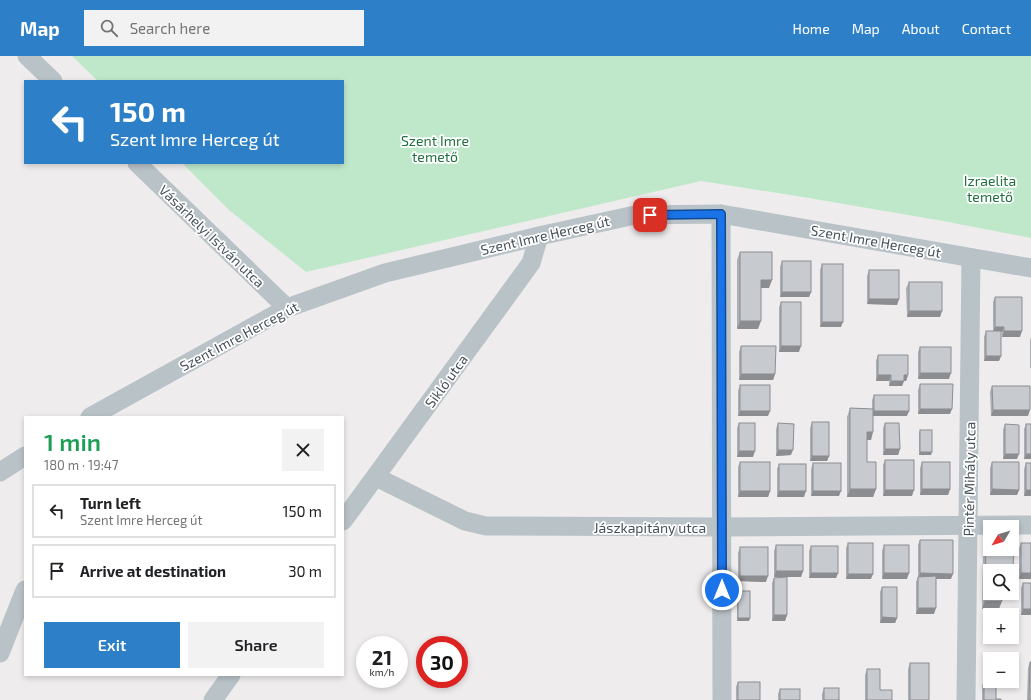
<!DOCTYPE html>
<html lang="en">
<head>
<meta charset="utf-8">
<style>
  :root { --surface:#fff; --page:#f2f2f2; --text:#202124; --muted:#757577; --line:#e0e0e0; --accent:#2d80c8 }
  body { margin:0; font-family:"Exo 2",sans-serif; background:var(--page); color:var(--text); height:100vh; display:flex; flex-direction:column; font-size:15px; white-space:nowrap }
  * { box-sizing:border-box; margin:0 }
  p { font-size:13px; color:var(--muted) }
  .icon { flex:none; width:22px; height:22px; fill:none; stroke:currentColor; stroke-width:2; stroke-linecap:round; stroke-linejoin:round }
  .map { position:relative; flex:1; overflow:hidden }
  .panel { position:absolute; left:24px; top:360px; width:320px; height:260px; display:flex; flex-direction:column; background:var(--surface); border-radius:0px; box-shadow:0 2px 6px #0003 }
  .panel>* { flex:none }
  .hud { position:absolute; left:24px; top:24px; width:320px; height:84px; border-radius:0px; box-shadow:0 2px 6px #0003; background:#2d80c8; color:#fff; overflow:hidden }
  .needle { width:26px; rotate:232deg }
  .buttons { position:absolute; left:983px; top:464px; display:grid; gap:8px }
  .buttons a { display:grid; place-items:center; width:36px; height:36px; border-radius:0px; background:var(--surface); box-shadow:0 2px 6px #0003; font-size:20px }
  .speed { position:absolute; left:356px; top:580px; display:flex; gap:8px; font-size:20px; font-weight:700; text-align:center }
  .speed>* { display:grid; place-content:center; width:52px; height:52px; border-radius:50%; background:var(--surface); box-shadow:0 2px 6px #0003; line-height:1 }
  .speed small { font-size:10px; font-weight:400 }
  .speed .limit { border:6px solid #d22; background:#fff; color:#111 }
  .pin { position:absolute; display:grid; place-items:center; width:34px; height:34px; color:#fff; margin:-17px; border-radius:8px; box-shadow:0 2px 6px #0006 }
  .me { position:absolute; width:44px; margin:-22px; rotate:0deg; stroke-linejoin:round; filter:drop-shadow(0 0 3px #0008) }
  .turn { display:flex; align-items:center; gap:14px; height:84px; padding:0 20px; font-size:18px }
  .turn .icon { width:52px; height:52px; stroke-width:2.5 }
  .turn b { display:block; font-size:28px; line-height:34px }
  .round { display:grid; place-items:center; flex:none; width:42px; height:42px; border-radius:0px; background:var(--page) }
  .headline { display:flex; align-items:center; justify-content:space-between; height:68px; padding:0 20px }
  h1 { font-size:24px; font-weight:600; line-height:30px; color:#1e9e55 }
  .cta { display:flex; gap:8px; margin-top:auto; padding:8px 20px }
  .cta a { flex:1; height:46px; border-radius:0px; background:var(--accent); color:#fff; font-size:16px; font-weight:600; line-height:46px; text-align:center }
  .cta a+a { background:var(--page); color:var(--text) }
  ul { padding:0; list-style:none }
  li { display:flex; align-items:center; gap:12px; height:54px; margin:0 8px 6px; padding:0 12px; border:2px solid var(--line); border-radius:0px }
  li div { flex:1 }
  li b { display:block; font-size:15px }
  li em { font-style:normal }
  header { display:flex; align-items:center; gap:24px; box-sizing:border-box; height:56px; padding:0 20px; background:var(--accent); color:#fff }
  header strong { font-size:19px }
  nav { display:flex; gap:22px; margin-inline-start:auto; font-size:14px }
  .search { width:280px; height:36px; background:var(--page); display:flex; align-items:center; gap:10px; box-sizing:border-box; padding:0 14px; border-radius:0px; color:var(--muted); font-size:15px }
  .map>svg:first-child { display:block }
  .green { fill:#bfe8cb }
  .lines { fill:none; stroke-linecap:round; stroke-linejoin:round }
  .street { stroke:#b9c2c7; stroke-width:19 }
  .wall { fill:#abaeb2 }
  .shaded-wall { fill:#8b8d91 }
  .building { fill:#c7cacf; stroke:#8b8d91 }
  .route-casing { stroke:#114b97; stroke-width:10 }
  .route { stroke:#1a73e8; stroke-width:7 }
  .labels { text-anchor:middle; dominant-baseline:central; stroke-width:3.5; stroke-linejoin:round; paint-order:stroke }
  .park-label { font-size:14px; fill:#217040; stroke:#fff }
  .street-label { font-size:14px; fill:#475157; stroke:#fff }
</style>
</head>
<body>
<header>
<strong>Map</strong>
<div class="search"><svg class="icon" aria-label="search" viewBox="0 0 24 24"><circle cx="10" cy="10" r="6"/><path d="M15 15l6 6"/></svg>Search here</div>
<nav><a>Home</a><a>Map</a><a>About</a><a>Contact</a></nav>
</header>
<div class="map">
<svg width="1031" height="644" viewBox="0 0 1031 644">
  <rect width="100%" height="100%" fill="#efeced"/>
  <polygon class="green" points="72,0 1031,0 1031,182 943,165 803,141 701,125 306,216 229,154 182,107 343,107 343,25 98,25"/>
  <g class="lines">
    <g class="street">
      <polyline points="27,0 53,25"/>
      <polyline points="137,107 287,252"/>
      <polyline points="721,158 722,644"/>
      <polyline points="90,361 287,252 385,217 539,180 635,159 721,158 1031,212"/>
      <polyline points="0,416 25,400"/>
      <polyline points="376,421 465,465 486,470 722,471 1031,469"/>
      <polyline points="343,465 531,207 539,180"/>
      <polyline points="0,597 25,534"/>
      <polyline points="213,644 231,619"/>
      <polyline points="966,644 971,202"/>
    </g>
  </g>
  <g class="wall">
    <polygon points="740,196 769,232 761,232 758,273 737,273 737,204"/>
    <polygon points="782,205 811,236 809,241 780,241 780,211"/>
    <polygon points="822,208 841,271 820,271 820,214"/>
    <polygon points="869,214 899,243 897,249 867,248 867,220"/>
    <polygon points="909,226 942,255 940,261 907,261 906,232"/>
    <polygon points="995,241 1020,281 1002,281 1002,276 1001,276 1001,300 999,305 984,305 984,281 986,275 993,275 993,246"/>
    <polygon points="781,246 799,296 779,296 779,251"/>
    <polygon points="1031,281 1031,312 1030,312 1030,284"/>
    <polygon points="741,290 775,318 773,324 739,324 739,296"/>
    <polygon points="920,291 949,323 918,323 918,296"/>
    <polygon points="878,299 908,319 906,325 904,325 902,330 889,330 889,325 876,325 876,305"/>
    <polygon points="920,328 950,358 918,358 918,334"/>
    <polygon points="740,329 768,360 738,360 738,335"/>
    <polygon points="992,330 1028,360 991,360 990,336"/>
    <polygon points="874,339 907,360 873,360 871,384 867,384 867,406 876,433 873,441 847,441 847,361 850,352 872,353 872,344"/>
    <polygon points="812,366 829,400 827,405 810,405 810,372"/>
    <polygon points="739,367 753,401 737,401 737,372"/>
    <polygon points="778,367 791,399 776,400 776,373"/>
    <polygon points="885,367 900,393 898,399 883,399 883,372"/>
    <polygon points="1005,368 1017,403 1003,403 1003,374"/>
    <polygon points="1026,368 1031,403 1024,403 1024,373"/>
    <polygon points="920,374 931,399 919,399 919,377"/>
    <polygon points="885,404 912,440 883,440 883,409"/>
    <polygon points="740,406 770,435 768,441 738,441 738,411"/>
    <polygon points="922,406 950,433 948,439 920,439 920,412"/>
    <polygon points="992,406 1019,434 1017,439 990,439 990,412"/>
    <polygon points="813,407 839,440 811,440 811,413"/>
    <polygon points="1026,407 1031,440 1024,440 1024,413"/>
    <polygon points="779,408 804,441 777,441 777,413"/>
    <polygon points="920,484 951,523 936,523 934,558 916,558 916,526 918,521 918,489"/>
    <polygon points="986,485 990,515 999,553 982,553 983,493"/>
    <polygon points="848,487 871,523 846,523 846,492"/>
    <polygon points="1021,487 1031,487 1031,523 1019,523 1019,492"/>
    <polygon points="776,489 803,515 801,521 774,521 774,495"/>
    <polygon points="884,489 907,523 882,523 882,495"/>
    <polygon points="811,490 838,517 836,522 809,522 809,495"/>
    <polygon points="740,491 766,526 738,525 738,497"/>
    <polygon points="774,522 787,559 785,565 772,565 772,527"/>
    <polygon points="1023,527 1031,527 1031,559 1021,559 1021,532"/>
    <polygon points="882,531 897,562 895,567 880,567 880,536"/>
    <polygon points="738,535 750,562 749,565 737,565 737,538"/>
    <polygon points="1030,606 1031,644 1027,644 1028,612"/>
    <polygon points="910,607 929,644 908,644 908,613"/>
    <polygon points="867,613 880,634 892,644 865,644 865,619"/>
    <polygon points="984,624 996,643 1001,644 982,644 982,630"/>
    <polygon points="738,626 760,644 736,644 736,631"/>
    <polygon points="824,632 839,644 822,644 822,638"/>
    <polygon points="780,633 800,644 778,644 778,638"/>
  </g>
  <g class="shaded-wall">
    <polygon points="761,224 772,224 769,232 758,232"/>
    <polygon points="782,236 811,236 809,241 780,241"/>
    <polygon points="869,243 899,243 897,249 867,248"/>
    <polygon points="909,255 942,255 940,261 907,261"/>
    <polygon points="740,265 761,265 758,273 737,273"/>
    <polygon points="822,266 843,266 841,271 820,271"/>
    <polygon points="995,271 1004,271 1002,276 993,276"/>
    <polygon points="1004,275 1022,275 1020,281 1002,281"/>
    <polygon points="781,290 801,290 799,296 779,296"/>
    <polygon points="986,300 1001,300 999,305 984,305"/>
    <polygon points="920,317 951,317 949,323 918,323"/>
    <polygon points="741,318 775,318 773,324 739,324"/>
    <polygon points="878,319 891,319 889,325 876,325"/>
    <polygon points="904,319 908,319 906,325 904,325 902,330 889,330 891,325"/>
    <polygon points="920,353 952,353 950,358 918,358"/>
    <polygon points="993,354 1030,354 1028,360 991,360"/>
    <polygon points="740,355 770,355 768,360 738,360"/>
    <polygon points="874,355 909,355 907,360 872,360"/>
    <polygon points="867,376 873,376 871,384 864,384"/>
    <polygon points="885,393 900,393 898,399 883,399"/>
    <polygon points="778,394 793,394 791,399 776,400"/>
    <polygon points="739,395 755,395 753,401 737,401"/>
    <polygon points="920,396 932,396 931,399 919,399"/>
    <polygon points="1005,398 1019,398 1017,403 1003,403"/>
    <polygon points="1026,398 1031,398 1031,403 1024,403"/>
    <polygon points="812,400 829,400 827,405 810,405"/>
    <polygon points="850,433 876,433 873,441 847,441"/>
    <polygon points="922,433 950,433 948,439 920,439"/>
    <polygon points="992,433 1019,434 1017,439 990,439"/>
    <polygon points="885,434 914,434 912,440 883,440"/>
    <polygon points="1026,434 1031,434 1031,440 1024,440"/>
    <polygon points="740,435 770,435 768,441 738,441"/>
    <polygon points="779,435 806,435 804,441 777,441"/>
    <polygon points="813,435 841,435 839,440 811,440"/>
    <polygon points="776,515 803,515 801,521 774,521"/>
    <polygon points="811,517 838,517 836,522 809,522"/>
    <polygon points="884,517 909,517 907,523 882,523"/>
    <polygon points="920,517 953,518 951,523 918,523"/>
    <polygon points="1021,517 1031,517 1031,523 1019,523"/>
    <polygon points="848,518 873,518 871,523 846,523"/>
    <polygon points="740,520 768,520 766,526 738,525"/>
    <polygon points="985,545 1002,545 999,553 982,553"/>
    <polygon points="918,552 936,552 934,558 916,558"/>
    <polygon points="1023,553 1031,553 1031,559 1021,559"/>
    <polygon points="774,559 787,559 785,565 772,565"/>
    <polygon points="882,561 897,562 895,567 880,567"/>
    <polygon points="738,562 750,562 749,565 737,565"/>
  </g>
  <g class="building">
    <polygon points="740,196 772,196 772,224 761,224 761,265 740,265"/>
    <rect x="782" y="205" width="29" height="31"/>
    <rect x="822" y="208" width="21" height="58"/>
    <rect x="869" y="214" width="30" height="29"/>
    <rect x="909" y="226" width="33" height="29"/>
    <polygon points="995,241 1022,241 1022,275 1004,275 1004,271 995,271"/>
    <rect x="781" y="246" width="20" height="44"/>
    <rect x="986" y="275" width="15" height="25"/>
    <polygon points="741,290 776,290 775,318 741,318"/>
    <rect x="920" y="291" width="31" height="26"/>
    <polygon points="878,299 908,299 908,319 904,319 904,325 891,325 891,319 878,319"/>
    <polygon points="920,328 953,328 952,353 920,353"/>
    <rect x="740" y="329" width="30" height="26"/>
    <polygon points="992,330 1030,330 1030,354 993,354"/>
    <rect x="874" y="339" width="35" height="16"/>
    <polygon points="850,352 873,353 873,376 867,376 867,406 876,406 876,433 850,433"/>
    <rect x="812" y="366" width="17" height="34"/>
    <rect x="739" y="367" width="16" height="28"/>
    <polygon points="778,367 794,368 793,394 778,394"/>
    <polygon points="885,367 899,367 900,393 885,393"/>
    <polygon points="1005,368 1019,369 1019,398 1005,398"/>
    <rect x="1026" y="368" width="5" height="30"/>
    <rect x="920" y="374" width="12" height="22"/>
    <rect x="885" y="404" width="29" height="30"/>
    <rect x="740" y="406" width="30" height="29"/>
    <rect x="922" y="406" width="28" height="27"/>
    <polygon points="992,406 1019,406 1019,434 992,433"/>
    <rect x="813" y="407" width="28" height="28"/>
    <rect x="1026" y="407" width="5" height="27"/>
    <rect x="779" y="408" width="27" height="27"/>
    <polygon points="920,484 953,484 953,518 920,517"/>
    <polygon points="986,485 990,485 990,493 1012,493 1012,485 1014,485 1013,515 990,515 990,537 1002,537 1002,545 985,545"/>
    <rect x="848" y="487" width="25" height="31"/>
    <rect x="1021" y="487" width="10" height="30"/>
    <rect x="776" y="489" width="27" height="26"/>
    <rect x="884" y="489" width="25" height="28"/>
    <rect x="811" y="490" width="27" height="27"/>
    <rect x="740" y="491" width="28" height="29"/>
    <polygon points="936,520 936,552 918,552 918,521"/>
    <polygon points="787,521 787,559 774,559 774,522"/>
    <rect x="1023" y="527" width="8" height="26"/>
    <polygon points="882,531 897,531 897,562 882,561"/>
    <rect x="738" y="535" width="12" height="27"/>
    <polygon points="1030,606 1031,606 1031,644 1029,644"/>
    <rect x="910" y="607" width="19" height="37"/>
    <polygon points="867,613 880,613 880,634 892,634 892,644 867,644"/>
    <polygon points="984,624 996,625 996,643 1001,643 1001,644 984,644"/>
    <rect x="738" y="626" width="22" height="18"/>
    <rect x="824" y="632" width="15" height="12"/>
    <rect x="780" y="633" width="20" height="11"/>
  </g>
  <g class="lines">
    <defs>
      <polyline id="route" points="650,159 721,158 722,534"/>
    </defs>
    <use href="#route" class="route-casing"/>
    <use href="#route" class="route"/>
  </g>
  <g class="labels">
    <g class="park-label">
      <text x="435" y="84">Szent Imre<tspan x="435" dy="16">temető</tspan></text>
      <text x="990" y="124">Izraelita<tspan x="990" dy="16">temető</tspan></text>
    </g>
    <g class="street-label">
      <text transform="translate(545 179) rotate(-13)">Szent Imre Herceg út</text>
      <text transform="translate(212 180) rotate(44)">Vásárhelyi István utca</text>
      <text transform="translate(876 185) rotate(10)">Szent Imre Herceg út</text>
      <text transform="translate(239 280) rotate(-28)">Szent Imre Herceg út</text>
      <text transform="translate(446 325) rotate(-54)">Sikló utca</text>
      <text transform="translate(969 423) rotate(-89)">Pintér Mihály utca</text>
      <text x="650" y="471">Jászkapitány utca</text>
    </g>
  </g>
</svg>
<div class="buttons">
<a><svg class="needle" viewBox="-14 -14 28 28"><path d="M0-13l5 13h-10z" fill="#e53935"/><path d="M0 13l5-13h-10z" fill="#757577"/></svg></a>
<a><svg class="icon" aria-label="search" viewBox="0 0 24 24"><circle cx="10" cy="10" r="6"/><path d="M15 15l6 6"/></svg></a>
<a>+</a>
<a>−</a>
</div>
<div class="speed"><div>21<small>km/h</small></div><div class="limit">30</div></div>
<div class="pin" style="left:650px;top:159px;background:#d93025"><svg class="icon" aria-label="arrive" viewBox="0 0 24 24"><path d="M6 21V4h12l-3 4 3 4H6"/></svg></div>
<svg class="me" style="left:722px;top:534px" viewBox="-20 -20 40 40"><circle r="17" fill="#1a73e8" stroke="#fff" stroke-width="3"/><path d="M0-11L8 9 0 5-8 9z" fill="#fff"/></svg>
<div class="hud">
<div class="turn"><svg class="icon" aria-label="left" viewBox="0 0 24 24"><path d="M17 20v-9H6M10 6l-5 5 5 5"/></svg><div><b>150 m</b>Szent Imre Herceg út</div></div>
</div>
<section class="panel">
<div class="headline"><div><h1>1 min</h1><p>180 m · 19:47</p></div><a class="round"><svg class="icon" aria-label="close" viewBox="0 0 24 24"><path d="M6 6l12 12M18 6L6 18"/></svg></a></div>
<ul>
<li><svg class="icon" aria-label="left" viewBox="0 0 24 24"><path d="M17 20v-9H6M10 6l-5 5 5 5"/></svg><div><b>Turn left</b><p>Szent Imre Herceg út</p></div><em>150 m</em></li>
<li><svg class="icon" aria-label="arrive" viewBox="0 0 24 24"><path d="M6 21V4h12l-3 4 3 4H6"/></svg><div><b>Arrive at destination</b></div><em>30 m</em></li>
</ul>
<div class="cta"><a>Exit</a><a>Share</a></div>
</section>
</div>
</body>
</html>
